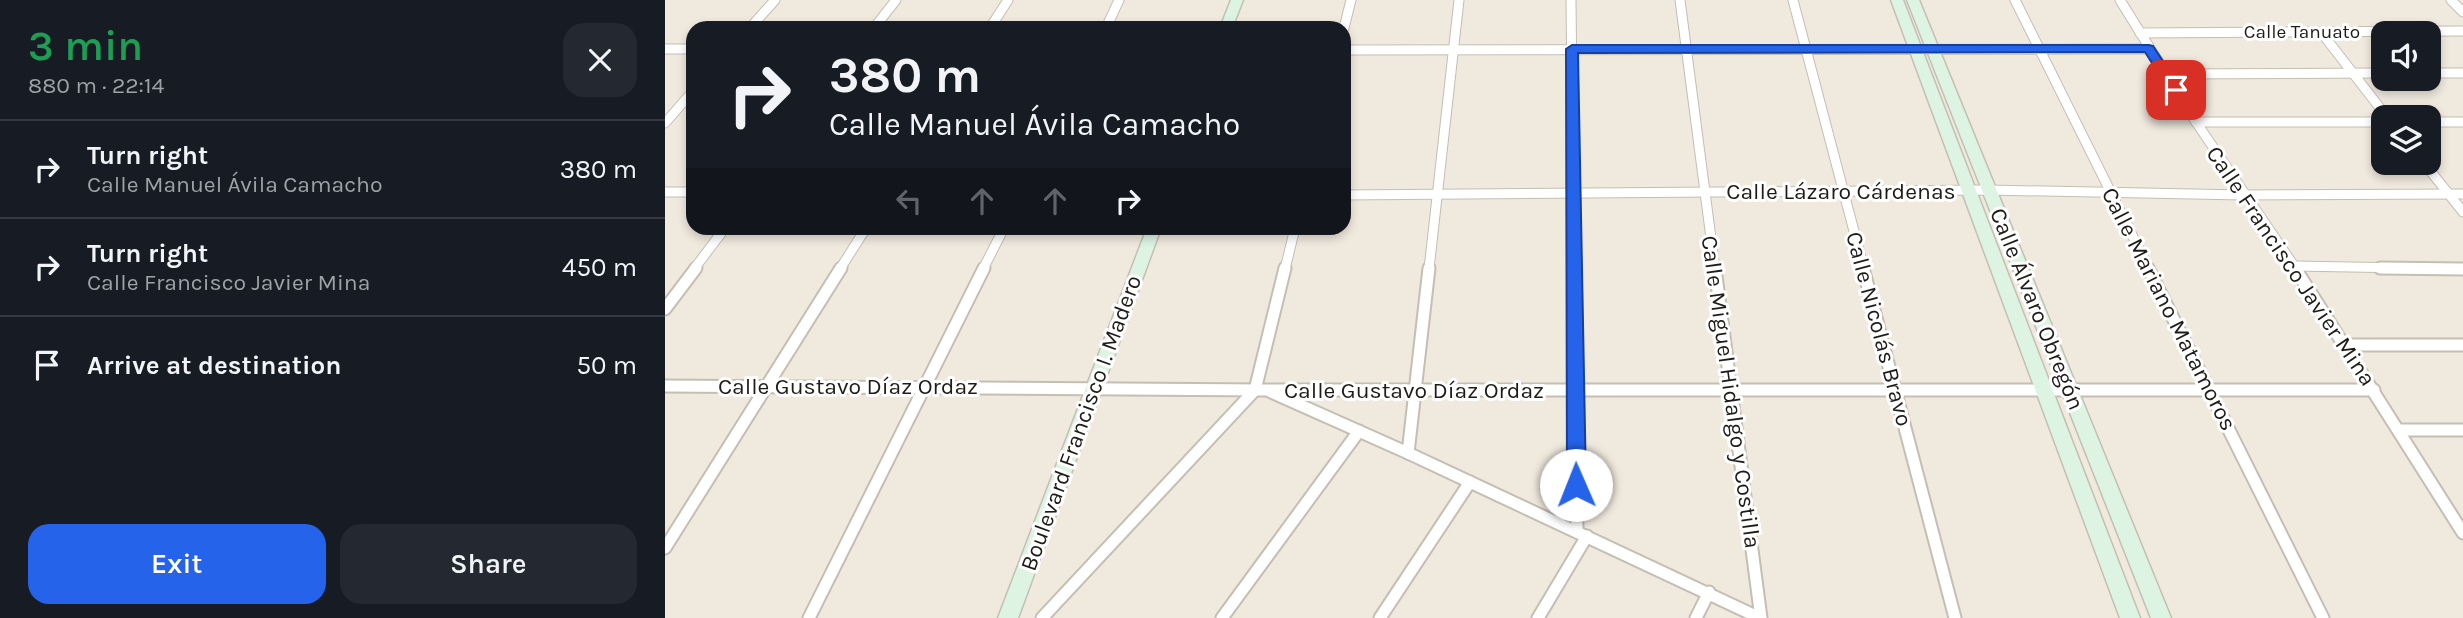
<!DOCTYPE html>
<html lang="en">
<head>
<meta charset="utf-8">
<style>
  :root { --surface:#171b24; --page:#242831; --text:#f1f3f6; --muted:#9ea1a6; --line:#363941; --accent:#2563eb }
  body { margin:0; font-family:Karla,sans-serif; background:var(--page); color:var(--text); height:100vh; display:flex; flex-direction:column; font-size:26px; white-space:nowrap }
  * { box-sizing:border-box; margin:0 }
  p { font-size:23px; color:var(--muted) }
  .icon { flex:none; width:38px; height:38px; fill:none; stroke:currentColor; stroke-width:2; stroke-linecap:round; stroke-linejoin:round }
  .map { position:relative; flex:1; overflow:hidden }
  .details { display:flex; flex-direction:column; background:var(--surface); width:665px }
  .details>* { flex:none }
  .hud { position:absolute; left:21px; top:21px; width:665px; height:214px; border-radius:21px; box-shadow:0 4px 10px #0003; background:#171b24; color:var(--text); overflow:hidden }
  .tools { position:absolute; left:1706px; top:21px; display:grid; gap:14px }
  .tools a { display:grid; place-items:center; width:70px; height:70px; border-radius:14px; background:var(--surface); box-shadow:0 4px 10px #0003; font-size:35px }
  .pin { position:absolute; display:grid; place-items:center; width:60px; height:60px; color:#fff; margin:-30px; border-radius:14px; box-shadow:0 4px 10px #0006 }
  .me { position:absolute; width:77px; margin:-38px; rotate:359deg; stroke-linejoin:round; filter:drop-shadow(0 0 5px #0008) }
  .turn { display:flex; align-items:center; gap:24px; height:147px; padding:0 28px; font-size:32px }
  .turn .icon { width:91px; height:91px; stroke-width:2.5 }
  .turn b { display:block; font-size:49px; line-height:60px }
  .lanes { display:flex; align-items:center; height:66px; padding:0 28px; background:#0003; justify-content:center; gap:35px; direction:ltr }
  .lanes .off { opacity:.35 }
  .round { display:grid; place-items:center; flex:none; width:74px; height:74px; border-radius:21px; background:var(--page) }
  .head { display:flex; align-items:center; justify-content:space-between; height:119px; padding:0 28px }
  h1 { font-size:42px; font-weight:600; line-height:52px; color:#1e9e55 }
  .cta { display:flex; gap:14px; margin-top:auto; padding:14px 28px }
  .cta a { flex:1; height:80px; border-radius:21px; background:var(--accent); color:#fff; font-size:28px; font-weight:600; line-height:80px; text-align:center }
  .cta a+a { background:var(--page); color:var(--text) }
  ul { padding:0; list-style:none }
  li { display:flex; align-items:center; gap:21px; height:98px; padding:0 28px; border-top:2px solid var(--line) }
  li div { flex:1 }
  li b { display:block; font-size:26px }
  li em { font-style:normal }
  main { display:flex; flex:1; min-height:0 }
  .map>svg:first-child { display:block }
  .lines { fill:none; stroke-linecap:round; stroke-linejoin:round }
  .street-far1-casing { stroke:#c4beb3; stroke-width:11 }
  .street-casing { stroke:#c4beb3; stroke-width:15 }
  .secondary-casing { stroke:#c4beb3; stroke-width:3 }
  .street-far1 { stroke:#fff; stroke-width:9 }
  .street { stroke:#fff; stroke-width:11 }
  .secondary { fill:#ddf4e3; fill-rule:evenodd }
  .route { fill:#2563eb; stroke:#184099; stroke-width:2 }
  .labels { text-anchor:middle; dominant-baseline:central; stroke-width:6; stroke-linejoin:round; paint-order:stroke }
  .far-street-label { font-size:19px; fill:#1e1c18; stroke:#fff }
  .street-label { font-size:23px; fill:#1e1c18; stroke:#fff }
</style>
</head>
<body>
<main>
<section class="details">
<div class="head"><div><h1>3 min</h1><p>880 m · 22:14</p></div><a class="round"><svg class="icon" aria-label="close" viewBox="0 0 24 24"><path d="M6 6l12 12M18 6L6 18"/></svg></a></div>
<ul>
<li><svg class="icon" aria-label="right" viewBox="0 0 24 24"><path d="M7 20v-9h11M14 6l5 5-5 5"/></svg><div><b>Turn right</b><p>Calle Manuel Ávila Camacho</p></div><em>380 m</em></li>
<li><svg class="icon" aria-label="right" viewBox="0 0 24 24"><path d="M7 20v-9h11M14 6l5 5-5 5"/></svg><div><b>Turn right</b><p>Calle Francisco Javier Mina</p></div><em>450 m</em></li>
<li><svg class="icon" aria-label="arrive" viewBox="0 0 24 24"><path d="M6 21V4h12l-3 4 3 4H6"/></svg><div><b>Arrive at destination</b></div><em>50 m</em></li>
</ul>
<div class="cta"><a>Exit</a><a>Share</a></div>
</section>
<div class="map">
<svg width="1798" height="618" viewBox="0 0 1798 618">
  <rect width="100%" height="100%" fill="#f0e9de"/>
  <g class="lines">
    <defs>
      <g id="street-far1">
        <polyline points="906,0 909,269"/>
        <polyline points="1015,0 1050,269"/>
        <polyline points="1128,0 1199,269"/>
        <polyline points="1350,0 1484,269"/>
        <polyline points="1455,0 1531,122 1631,269"/>
        <polyline points="1786,0 1798,12"/>
        <polyline points="85,28 110,0"/>
        <polyline points="209,28 231,0"/>
        <polyline points="325,28 343,0"/>
        <polyline points="441,28 454,0"/>
        <polyline points="679,28 686,0"/>
        <polyline points="1656,32 1722,117"/>
        <polyline points="1475,33 1798,31"/>
        <polyline points="0,49 28,49"/>
        <polyline points="679,50 1484,49"/>
        <polyline points="1764,73 1798,73"/>
        <polyline points="1501,74 1718,73"/>
        <polyline points="1531,122 1718,122"/>
        <polyline points="1764,122 1798,122"/>
        <polyline points="0,123 28,91"/>
        <polyline points="1759,163 1798,212"/>
        <polyline points="0,192 28,192"/>
        <polyline points="679,195 1324,190 1578,195 1798,194"/>
        <polyline points="1629,266 1798,269"/>
        <polyline points="29,269 60,228"/>
        <polyline points="175,269 201,228"/>
        <polyline points="318,269 339,228"/>
        <polyline points="620,269 630,228"/>
        <polyline points="764,269 794,0"/>
      </g>
      <g id="street">
        <polyline points="909,268 912,532"/>
        <polyline points="1050,268 1096,618"/>
        <polyline points="1198,268 1290,618"/>
        <polyline points="1483,268 1658,618"/>
        <polyline points="1630,268 1798,533"/>
        <polyline points="1715,268 1798,269"/>
        <polyline points="0,309 31,268"/>
        <polyline points="1679,345 1798,345"/>
        <polyline points="0,386 600,390 1709,390"/>
        <polyline points="606,392 743,453 1095,618"/>
        <polyline points="1734,430 1798,430"/>
        <polyline points="743,453 764,268"/>
        <polyline points="0,548 176,268"/>
        <polyline points="144,618 319,268"/>
        <polyline points="377,618 590,390 620,268"/>
        <polyline points="557,618 694,431"/>
        <polyline points="715,618 805,482"/>
        <polyline points="873,618 922,536"/>
        <polyline points="1031,618 1044,592"/>
      </g>
      <g id="secondary">
        <polygon points="566,0 578,0 567,28 555,28"/>
        <polygon points="1226,0 1238,0 1475,618 1455,618"/>
        <polygon points="1242,0 1254,0 1506,618 1486,618"/>
        <polygon points="482,228 496,228 353,618 333,618"/>
      </g>
    </defs>
    <use href="#street-far1" class="street-far1-casing"/>
    <use href="#street" class="street-casing"/>
    <use href="#secondary" class="secondary-casing"/>
    <use href="#street-far1" class="street-far1"/>
    <use href="#street" class="street"/>
    <use href="#secondary" class="secondary"/>
  </g>
  <polygon class="route" points="907,45 1484,45 1488,46 1517,90 1515,93 1506,93 1480,52 913,53 921,485 918,490 911,493 905,490 902,485 901,49"/>
  <g class="labels">
    <g class="far-street-label">
      <text x="1637" y="32">Calle Tanuato</text>
    </g>
    <g class="street-label">
      <text x="1176" y="191">Calle Lázaro Cárdenas</text>
      <text transform="translate(1626 266) rotate(56)">Calle Francisco Javier Mina</text>
      <text transform="translate(1372 309) rotate(68)">Calle Álvaro Obregón</text>
      <text transform="translate(1504 309) rotate(63)">Calle Mariano Matamoros</text>
      <text transform="translate(1214 329) rotate(75)">Calle Nicolás Bravo</text>
      <text x="183" y="386">Calle Gustavo Díaz Ordaz</text>
      <text x="749" y="390">Calle Gustavo Díaz Ordaz</text>
      <text transform="translate(1066 392) rotate(82)">Calle Miguel Hidalgo y Costilla</text>
      <text transform="translate(416 423) rotate(-70)">Boulevard Francisco I. Madero</text>
    </g>
  </g>
</svg>
<div class="tools">
<a><svg class="icon" aria-label="sound" viewBox="0 0 24 24"><path d="M4 9h4l5-4v14l-5-4H4zM17 9q2 3 0 6"/></svg></a>
<a><svg class="icon" aria-label="layers" viewBox="0 0 24 24"><path d="M12 4l9 5-9 5-9-5zM3 14l9 5 9-5"/></svg></a>
</div>
<div class="pin" style="left:1511px;top:90px;background:#d93025"><svg class="icon" aria-label="arrive" viewBox="0 0 24 24"><path d="M6 21V4h12l-3 4 3 4H6"/></svg></div>
<svg class="me" style="left:911px;top:485px" viewBox="-20 -20 40 40"><circle r="19" fill="#fff"/><path d="M0-13L10 11 0 6-10 11z" fill="#2563eb"/></svg>
<div class="hud">
<div class="turn"><svg class="icon" aria-label="right" viewBox="0 0 24 24"><path d="M7 20v-9h11M14 6l5 5-5 5"/></svg><div><b>380 m</b>Calle Manuel Ávila Camacho</div></div>
<div class="lanes"><svg class="icon off" aria-label="left" viewBox="0 0 24 24"><path d="M17 20v-9H6M10 6l-5 5 5 5"/></svg><svg class="icon off" aria-label="ahead" viewBox="0 0 24 24"><path d="M12 20V5M6 11l6-6 6 6"/></svg><svg class="icon off" aria-label="ahead" viewBox="0 0 24 24"><path d="M12 20V5M6 11l6-6 6 6"/></svg><svg class="icon" aria-label="right" viewBox="0 0 24 24"><path d="M7 20v-9h11M14 6l5 5-5 5"/></svg></div>
</div>
</div>
</main>
</body>
</html>
